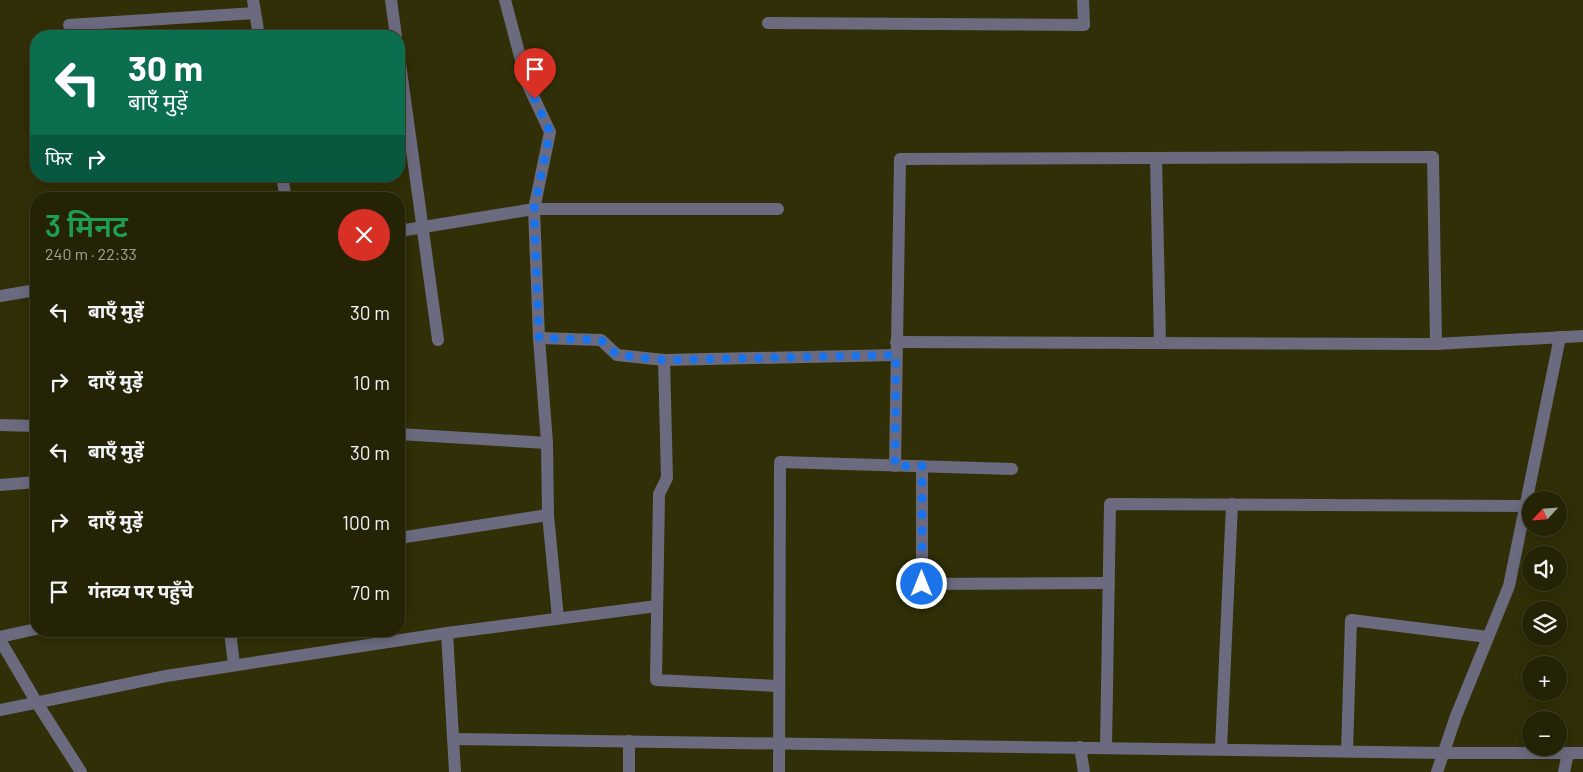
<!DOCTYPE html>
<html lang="hi">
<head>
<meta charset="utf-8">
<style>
  :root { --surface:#242305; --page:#2c2b0f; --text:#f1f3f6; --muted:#a3a49a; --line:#414027 }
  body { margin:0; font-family:Barlow,"Noto Sans Devanagari",sans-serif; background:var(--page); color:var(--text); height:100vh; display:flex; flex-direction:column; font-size:19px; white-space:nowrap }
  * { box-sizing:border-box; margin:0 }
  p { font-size:16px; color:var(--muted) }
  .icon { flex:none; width:28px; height:28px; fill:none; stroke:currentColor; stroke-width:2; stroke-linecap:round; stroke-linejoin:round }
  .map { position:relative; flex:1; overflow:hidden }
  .sheet { position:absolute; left:30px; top:192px; width:375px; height:445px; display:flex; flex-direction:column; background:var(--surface); border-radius:20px; box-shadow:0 2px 12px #0003,0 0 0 1px var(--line) }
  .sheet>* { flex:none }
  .banner { position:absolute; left:30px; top:30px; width:375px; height:152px; border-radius:20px; box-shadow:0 2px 12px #0003,0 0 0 1px var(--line); background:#0b6e4f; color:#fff; overflow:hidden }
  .needle { width:32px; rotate:244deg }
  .fabs { position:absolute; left:1522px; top:491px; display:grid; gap:10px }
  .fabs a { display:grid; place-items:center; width:45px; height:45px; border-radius:50%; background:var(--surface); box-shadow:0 2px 12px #0003,0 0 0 1px var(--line); font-size:25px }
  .pin { position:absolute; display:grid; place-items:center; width:42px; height:42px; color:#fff; margin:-51px -21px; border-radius:50% 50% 50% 0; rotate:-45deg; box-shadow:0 0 5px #0007 }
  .pin .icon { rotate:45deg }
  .me { position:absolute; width:55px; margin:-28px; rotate:0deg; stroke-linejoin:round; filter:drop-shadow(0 0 4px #0008) }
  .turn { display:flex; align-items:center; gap:18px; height:105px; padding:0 15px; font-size:22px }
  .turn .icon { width:65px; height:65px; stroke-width:2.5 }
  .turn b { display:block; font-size:35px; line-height:42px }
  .then { display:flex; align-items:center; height:48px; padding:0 15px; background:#0003; gap:10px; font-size:19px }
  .round { display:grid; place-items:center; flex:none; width:52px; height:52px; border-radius:26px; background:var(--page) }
  .overview { display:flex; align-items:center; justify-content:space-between; height:85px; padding:0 15px }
  h1 { font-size:30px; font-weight:600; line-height:38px; color:#1e9e55 }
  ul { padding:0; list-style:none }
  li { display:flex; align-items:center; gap:15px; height:70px; padding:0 15px }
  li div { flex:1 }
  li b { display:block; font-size:19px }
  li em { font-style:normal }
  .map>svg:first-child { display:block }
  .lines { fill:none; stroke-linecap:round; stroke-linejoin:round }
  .lane { stroke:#6b6a7f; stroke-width:12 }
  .street { stroke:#6b6a7f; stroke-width:12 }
  .route { stroke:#1a73e8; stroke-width:9; stroke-dasharray:0 16.2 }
</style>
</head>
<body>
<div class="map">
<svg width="1583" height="772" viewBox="0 0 1583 772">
  <rect width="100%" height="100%" fill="#302f07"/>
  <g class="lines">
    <g class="lane">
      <polyline points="253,0 259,36"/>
      <polyline points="391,0 396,36"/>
      <polyline points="768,23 1084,25"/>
      <polyline points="69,25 255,13"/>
      <polyline points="399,56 438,340"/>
      <polyline points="282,176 286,199"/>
      <polyline points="534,209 539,338 547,443 548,515 558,618"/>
      <polyline points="664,360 667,478 659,494 656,680 779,686"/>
      <polyline points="0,425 36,426"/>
      <polyline points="399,434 547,443"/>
      <polyline points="0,485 36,482"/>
      <polyline points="399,538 548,515"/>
      <polyline points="230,631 234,665"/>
      <polyline points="0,637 36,629"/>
      <polyline points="0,640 37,703 81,772"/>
      <polyline points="0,710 166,676 447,633 657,606"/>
      <polyline points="453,739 1443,753"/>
      <polyline points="1080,747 1084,772"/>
      <polyline points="629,772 629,741"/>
      <polyline points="779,772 780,462 1012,469"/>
    </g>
    <g class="street">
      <polyline points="505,0 527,83 550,132 534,209"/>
      <polyline points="1083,0 1084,25"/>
      <polyline points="1156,158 1160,343"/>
      <polyline points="399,231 534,209 778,209"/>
      <polyline points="0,296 36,290"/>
      <polyline points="539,338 601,340 617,355 664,360 896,355"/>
      <polyline points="896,342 1436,344 1583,336"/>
      <polyline points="895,466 900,159 1433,157 1436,344"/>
      <polyline points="922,466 922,584 1109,583"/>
      <polyline points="447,633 455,772"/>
      <polyline points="1106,748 1110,504 1525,506"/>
      <polyline points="1221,749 1232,504"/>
      <polyline points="1347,751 1351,620 1488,637"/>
      <polyline points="1443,753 1583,753"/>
      <polyline points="1437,772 1456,716 1509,586 1560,337"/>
      <polyline points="1564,772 1568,753"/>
    </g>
  </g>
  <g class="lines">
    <polyline class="route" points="535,99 550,132 534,209 539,338 601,340 617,355 664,360 896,355 895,466 922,466 922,584"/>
  </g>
</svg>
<div class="fabs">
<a><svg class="needle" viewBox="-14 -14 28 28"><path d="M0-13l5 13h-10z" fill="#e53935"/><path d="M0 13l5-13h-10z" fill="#a3a49a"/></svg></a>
<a><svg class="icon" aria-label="sound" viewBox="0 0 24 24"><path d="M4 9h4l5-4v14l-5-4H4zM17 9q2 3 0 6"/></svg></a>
<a><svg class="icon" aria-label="layers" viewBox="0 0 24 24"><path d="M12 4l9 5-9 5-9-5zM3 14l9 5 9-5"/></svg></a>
<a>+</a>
<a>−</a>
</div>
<div class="pin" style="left:535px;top:99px;background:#d93025"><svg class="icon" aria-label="arrive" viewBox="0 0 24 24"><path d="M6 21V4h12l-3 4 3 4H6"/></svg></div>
<svg class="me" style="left:922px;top:584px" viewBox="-20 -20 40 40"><circle r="17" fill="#1a73e8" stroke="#fff" stroke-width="3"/><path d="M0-11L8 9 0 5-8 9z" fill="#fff"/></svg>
<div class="banner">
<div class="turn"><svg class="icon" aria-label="left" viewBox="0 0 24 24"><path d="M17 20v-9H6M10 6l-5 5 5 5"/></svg><div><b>30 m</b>बाएँ मुड़ें</div></div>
<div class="then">फिर<svg class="icon" aria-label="right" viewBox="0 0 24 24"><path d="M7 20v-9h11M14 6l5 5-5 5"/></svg></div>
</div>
<section class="sheet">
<div class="overview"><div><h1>3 मिनट</h1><p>240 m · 22:33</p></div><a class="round" style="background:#d93025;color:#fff"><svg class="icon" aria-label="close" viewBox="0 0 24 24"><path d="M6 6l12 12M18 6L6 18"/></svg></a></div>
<ul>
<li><svg class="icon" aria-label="left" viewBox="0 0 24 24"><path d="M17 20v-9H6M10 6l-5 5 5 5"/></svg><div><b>बाएँ मुड़ें</b></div><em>30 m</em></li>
<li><svg class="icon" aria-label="right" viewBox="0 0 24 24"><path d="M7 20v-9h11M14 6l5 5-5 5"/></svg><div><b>दाएँ मुड़ें</b></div><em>10 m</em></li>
<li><svg class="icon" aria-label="left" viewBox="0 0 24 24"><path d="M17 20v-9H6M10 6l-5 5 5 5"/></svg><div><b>बाएँ मुड़ें</b></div><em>30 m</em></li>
<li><svg class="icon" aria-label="right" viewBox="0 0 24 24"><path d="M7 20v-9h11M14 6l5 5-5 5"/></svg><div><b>दाएँ मुड़ें</b></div><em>100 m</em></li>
<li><svg class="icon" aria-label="arrive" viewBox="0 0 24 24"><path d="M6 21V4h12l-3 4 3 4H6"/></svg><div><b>गंतव्य पर पहुँचे</b></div><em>70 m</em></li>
</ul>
</section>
</div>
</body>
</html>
